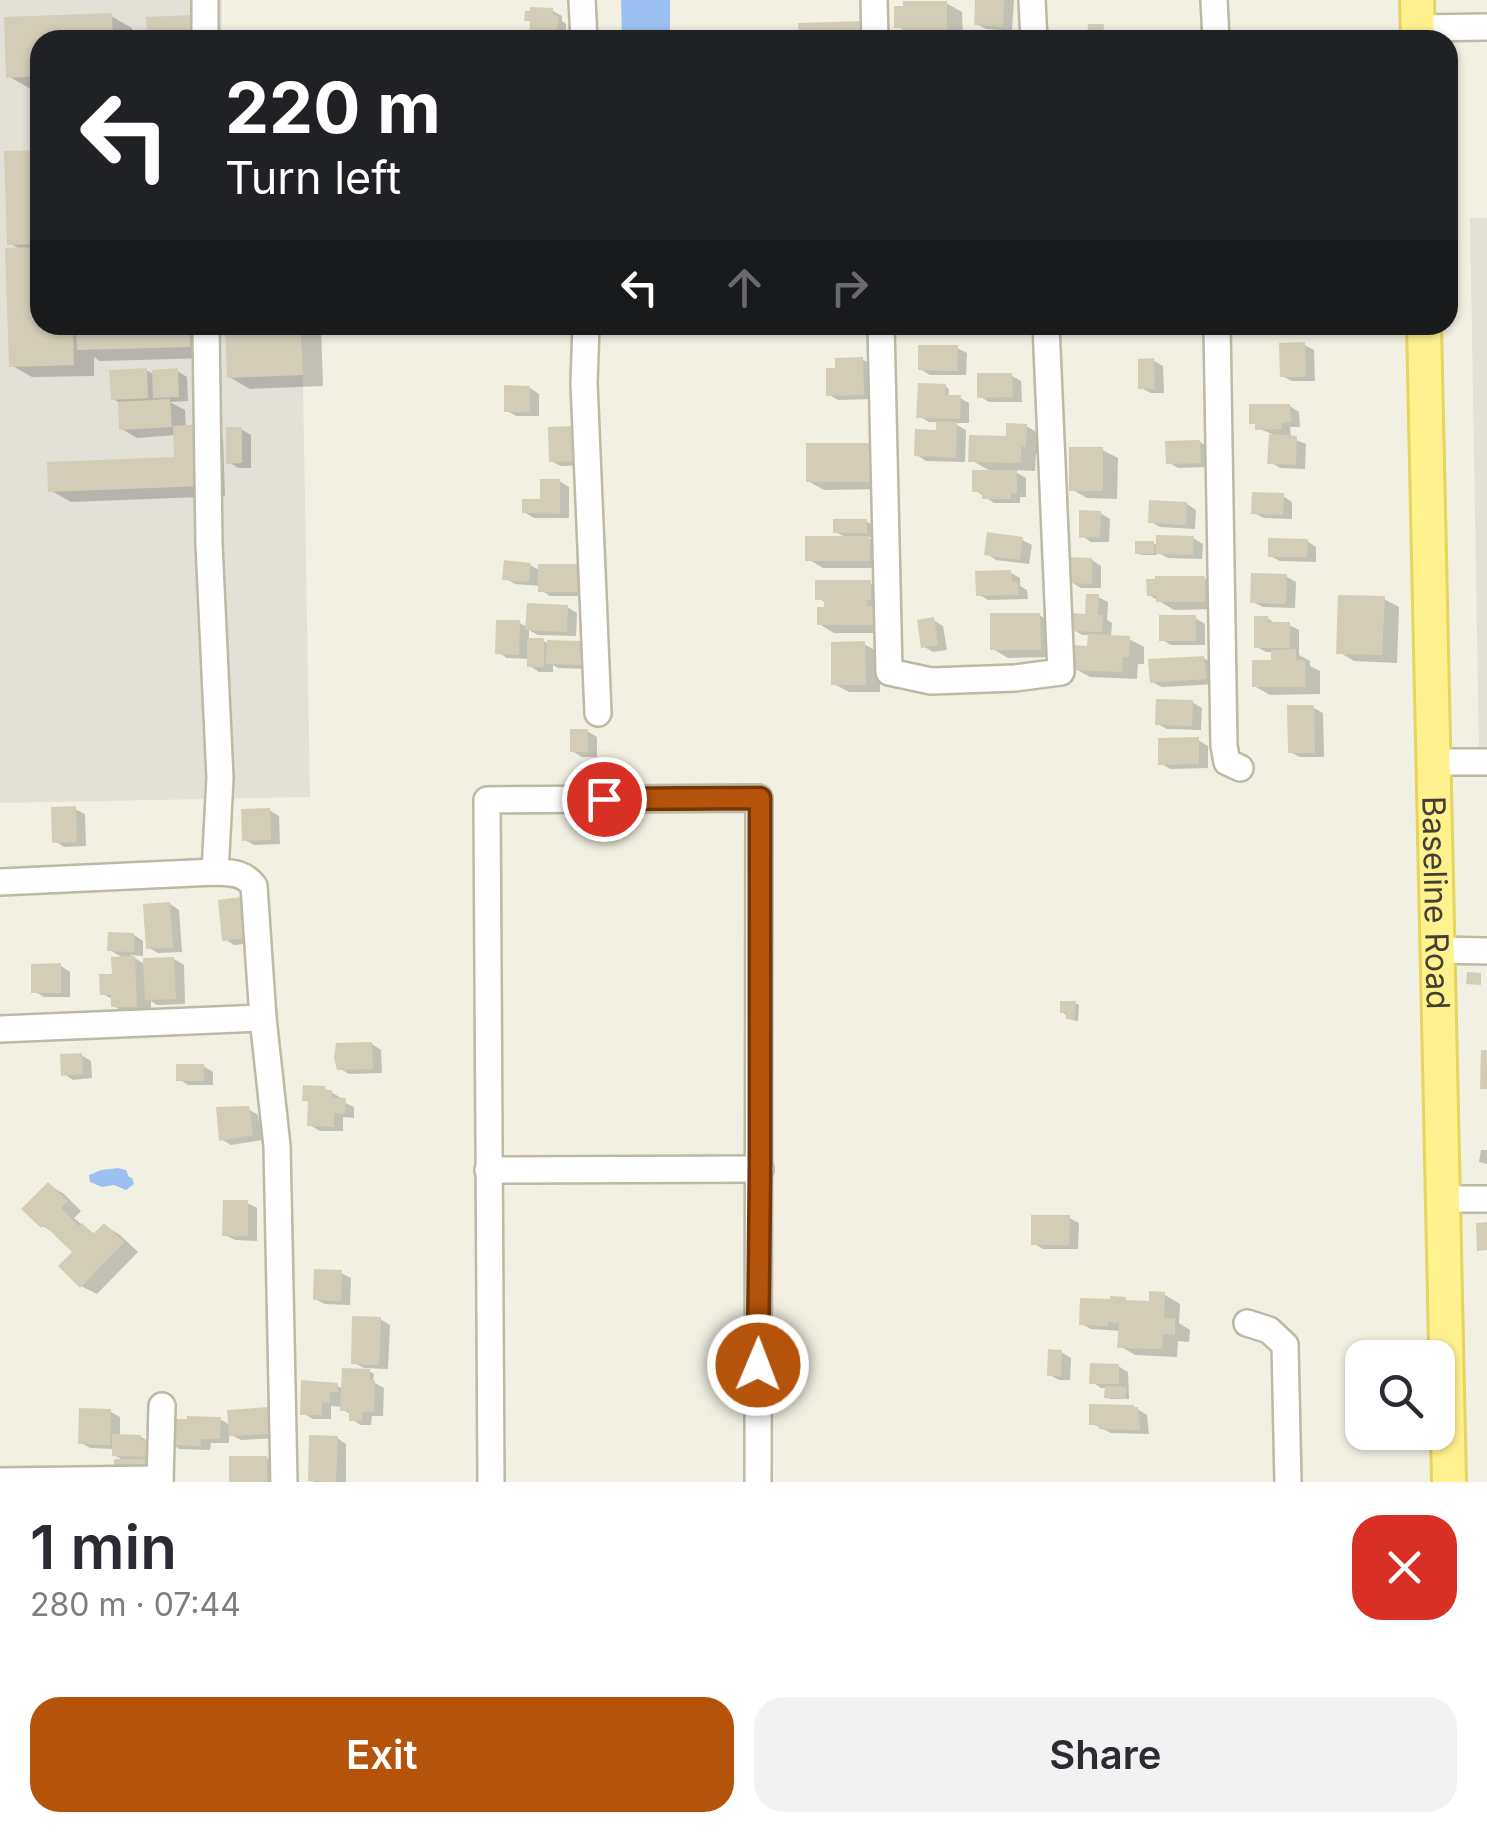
<!DOCTYPE html>
<html lang="en">
<head>
<meta charset="utf-8">
<style>
  :root { --surface:#fff; --page:#f2f2f3; --text:#2b2b33; --muted:#7c7c81; --accent:#b45309 }
  body { margin:0; font-family:Inter,sans-serif; background:var(--page); color:var(--text); height:100vh; display:flex; flex-direction:column; font-size:38px; white-space:nowrap }
  * { box-sizing:border-box; margin:0 }
  p { font-size:32px; color:var(--muted) }
  .icon { flex:none; width:55px; height:55px; fill:none; stroke:currentColor; stroke-width:2; stroke-linecap:round; stroke-linejoin:round }
  .map { position:relative; height:1482px; overflow:hidden }
  .sheet { display:flex; flex-direction:column; background:var(--surface); flex:1 }
  .sheet>* { flex:none }
  .banner { position:absolute; left:30px; top:30px; width:1428px; height:305px; border-radius:30px; box-shadow:0 2px 8px #0004; background:#202124; color:#fff; overflow:hidden }
  .tools { position:absolute; left:1345px; top:1340px; display:grid; gap:20px }
  .tools a { display:grid; place-items:center; width:110px; height:110px; border-radius:20px; background:var(--surface); box-shadow:0 2px 8px #0004; font-size:50px }
  .pin { position:absolute; display:grid; place-items:center; width:85px; height:85px; color:#fff; margin:-42px; border:5px solid #fff; border-radius:50%; box-shadow:0 2px 10px #0007 }
  .me { position:absolute; width:110px; margin:-55px; rotate:1deg; stroke-linejoin:round; filter:drop-shadow(0 0 8px #0008) }
  .turn { display:flex; align-items:center; gap:35px; height:210px; padding:0 30px; font-size:45px }
  .turn .icon { width:130px; height:130px; stroke-width:2.5 }
  .turn b { display:block; font-size:70px; line-height:85px }
  .lanes { display:flex; align-items:center; height:95px; padding:0 30px; background:#0003; justify-content:center; gap:50px; direction:ltr }
  .lanes .off { opacity:.35 }
  .round { display:grid; place-items:center; flex:none; width:105px; height:105px; border-radius:30px; background:var(--page) }
  .headline { display:flex; align-items:center; justify-content:space-between; height:170px; padding:0 30px }
  h1 { font-size:60px; font-weight:600; line-height:75px }
  .action { display:flex; gap:20px; margin-top:auto; padding:20px 30px }
  .action a { flex:1; height:115px; border-radius:30px; background:var(--accent); color:#fff; font-size:40px; font-weight:600; line-height:115px; text-align:center }
  .action a+a { background:var(--page); color:var(--text) }
  .map>svg:first-child { display:block }
  .industrial { fill:#e3e0d8 }
  .water { fill:#9cc0f1 }
  .shadow { fill:#0003 }
  .building { fill:#d3cdb8 }
  .lines { fill:none; stroke-linecap:round; stroke-linejoin:round }
  .minor-casing { stroke:#bdb9a5; stroke-width:30 }
  .major-casing { stroke:#e5d45d; stroke-width:38 }
  .minor { stroke:#fff; stroke-width:25 }
  .major { stroke:#fff28e; stroke-width:32 }
  .route-casing { stroke:#753606; stroke-width:25 }
  .route { stroke:#b45309; stroke-width:18 }
  .labels { text-anchor:middle; dominant-baseline:central; stroke-width:8; stroke-linejoin:round; paint-order:stroke }
  .street-label { font-size:32px; fill:#434033; stroke:#fff }
</style>
</head>
<body>
<div class="map">
<svg width="1487" height="1482" viewBox="0 0 1487 1482">
  <rect width="100%" height="100%" fill="#f2f0e2"/>
  <g class="industrial">
    <polygon points="0,0 222,0 222,40 40,40 40,325 302,325 310,797 0,803"/>
    <polygon points="1470,218 1487,218 1487,752 1479,752"/>
  </g>
  <g class="water">
    <polygon points="621,0 670,0 670,36 622,37"/>
    <polygon points="118,1168 126,1170 129,1177 132,1178 134,1184 126,1190 114,1185 102,1187 90,1182 89,1175 101,1170"/>
  </g>
  <g class="shadow">
    <polygon points="978,0 1014,0 1012,31 986,29 976,24"/>
    <polygon points="946,3 962,12 963,40 908,40 920,40 897,26"/>
    <polygon points="553,11 562,16 562,21 566,24 566,36 561,36 561,40 539,40 532,36 532,22"/>
    <polygon points="111,16 132,28 133,40 40,40 40,88 29,88 8,76 6,20"/>
    <polygon points="40,153 40,325 209,325 210,358 100,361 94,357 94,376 32,377 11,365 21,250 10,243"/>
    <polygon points="227,325 321,325 323,386 250,389 229,377"/>
    <polygon points="1242,325 1279,325 1280,327 1251,330"/>
    <polygon points="1304,345 1314,350 1315,381 1292,381 1282,376"/>
    <polygon points="957,348 967,353 966,375 930,375 920,369"/>
    <polygon points="862,359 872,365 873,399 838,400 828,394"/>
    <polygon points="1154,361 1163,366 1164,393 1151,393 1141,388"/>
    <polygon points="146,370 155,375 177,371 187,377 188,401 170,402 185,410 186,428 202,427 223,439 225,496 71,502 50,490 177,459 176,435 137,438 122,429 120,403 113,399"/>
    <polygon points="1012,376 1021,381 1022,402 989,402 979,396"/>
    <polygon points="945,386 949,389 948,397 960,398 969,403 969,423 953,423 966,430 965,462 926,461 917,455 938,432 939,422 929,422 919,416"/>
    <polygon points="530,388 539,394 539,416 516,416 506,410"/>
    <polygon points="1290,406 1299,412 1300,427 1290,427 1291,438 1306,444 1305,469 1280,468 1270,462 1272,434 1257,428 1257,426 1252,422"/>
    <polygon points="1026,426 1042,435 1041,454 1036,454 1035,471 1012,470 1026,478 1026,497 1020,497 1020,503 994,503 975,490 992,472 971,460"/>
    <polygon points="241,429 251,435 251,468 238,468 229,462"/>
    <polygon points="550,429 587,465 561,466 551,461"/>
    <polygon points="1200,442 1209,448 1210,467 1178,468 1168,462"/>
    <polygon points="871,445 886,489 824,490 808,481"/>
    <polygon points="1102,450 1118,458 1117,499 1087,498 1071,489"/>
    <polygon points="559,481 569,487 569,518 534,518 524,512 543,501"/>
    <polygon points="1283,496 1292,502 1292,519 1264,518 1254,513"/>
    <polygon points="1187,504 1196,510 1195,529 1160,527 1151,522"/>
    <polygon points="1100,513 1110,519 1109,542 1091,542 1082,536"/>
    <polygon points="866,521 876,527 876,537 867,537 884,547 884,568 823,568 808,559 847,538 836,532"/>
    <polygon points="1193,538 1203,544 1202,559 1168,558 1157,552 1157,555 1141,555 1138,553 1153,543 1158,546"/>
    <polygon points="1022,540 1032,545 1029,564 996,560 987,554"/>
    <polygon points="1307,541 1316,547 1316,562 1280,561 1270,556"/>
    <polygon points="1092,560 1101,566 1101,588 1081,588 1071,582"/>
    <polygon points="530,565 541,571 578,567 587,572 587,596 550,596 541,590 541,586 515,584 505,578"/>
    <polygon points="1011,573 1020,578 1020,586 1027,590 1028,599 988,600 978,594"/>
    <polygon points="1287,577 1296,582 1295,608 1263,607 1253,602"/>
    <polygon points="1204,578 1219,587 1219,609 1174,610 1149,595"/>
    <polygon points="870,583 886,592 895,633 834,633 819,624 826,603 818,598"/>
    <polygon points="1098,597 1108,602 1107,620 1112,623 1111,638 1129,639 1144,647 1144,664 1138,664 1137,679 1090,677 1074,668 1090,648 1090,635 1082,635 1072,629 1087,616"/>
    <polygon points="1384,599 1399,607 1397,663 1354,661 1339,652"/>
    <polygon points="567,607 577,613 576,636 538,635 529,630 529,641 543,641 549,644 581,643 591,649 590,669 558,668 553,665 553,672 539,672 530,666 530,659 507,658 498,652 520,623 528,628"/>
    <polygon points="1039,615 1055,624 1055,657 1008,658 993,649"/>
    <polygon points="1195,618 1205,624 1205,645 1171,645 1161,639"/>
    <polygon points="1267,618 1278,625 1289,625 1299,630 1299,655 1310,661 1310,666 1320,671 1320,694 1270,695 1254,686 1273,662 1273,652 1266,652 1257,647"/>
    <polygon points="933,620 943,626 947,650 933,652 923,646"/>
    <polygon points="864,644 880,653 880,692 849,692 834,684"/>
    <polygon points="1204,658 1213,664 1215,684 1162,687 1152,682"/>
    <polygon points="1192,702 1202,708 1201,730 1167,729 1158,724"/>
    <polygon points="1314,708 1323,713 1324,757 1300,757 1290,752"/>
    <polygon points="587,731 597,737 597,757 582,757 572,751"/>
    <polygon points="1198,740 1208,746 1208,768 1170,769 1161,763"/>
    <polygon points="75,809 85,814 86,846 64,847 55,841"/>
    <polygon points="269,810 279,816 280,844 254,845 245,840"/>
    <polygon points="241,900 251,905 255,943 234,945 225,939"/>
    <polygon points="170,904 179,910 182,952 158,953 149,948"/>
    <polygon points="134,935 143,941 143,956 130,955 146,965 174,959 184,965 185,1004 157,1005 151,1001 151,1014 129,1015 114,1006 114,1000 103,994 125,959 110,950"/>
    <polygon points="61,966 70,972 70,997 44,997 34,991"/>
    <polygon points="1075,1003 1079,1005 1078,1021 1072,1020 1062,1012"/>
    <polygon points="372,1044 381,1050 382,1073 349,1074 339,1068"/>
    <polygon points="81,1055 91,1061 92,1078 73,1080 64,1074"/>
    <polygon points="203,1066 213,1072 213,1085 188,1085 179,1079"/>
    <polygon points="324,1088 341,1098 341,1101 354,1107 354,1118 343,1117 343,1131 320,1131 310,1125 310,1103 305,1100"/>
    <polygon points="248,1109 258,1115 262,1140 231,1145 221,1139"/>
    <polygon points="1481,1150 1487,1150 1487,1164 1479,1162"/>
    <polygon points="49,1185 64,1194 81,1211 74,1218 86,1228 95,1234 105,1226 120,1235 138,1252 97,1294 81,1286 76,1252 57,1234 42,1226"/>
    <polygon points="247,1203 257,1208 257,1241 235,1240 225,1235"/>
    <polygon points="1069,1218 1079,1223 1078,1249 1043,1249 1033,1243"/>
    <polygon points="341,1273 351,1278 350,1305 325,1304 315,1299"/>
    <polygon points="1165,1295 1180,1304 1179,1323 1190,1330 1189,1342 1178,1341 1177,1357 1135,1355 1120,1346 1121,1331 1091,1329 1082,1324 1131,1303 1151,1304"/>
    <polygon points="380,1319 390,1325 388,1369 364,1368 374,1374 373,1382 384,1388 383,1416 372,1416 371,1425 361,1425 351,1419 351,1414 343,1410 343,1407 331,1406 331,1419 313,1419 303,1413 337,1386 344,1389 369,1371 353,1362"/>
    <polygon points="1061,1352 1071,1358 1070,1380 1059,1380 1050,1375"/>
    <polygon points="1118,1366 1128,1372 1129,1399 1110,1399 1106,1396 1107,1388 1101,1388 1092,1382"/>
    <polygon points="1134,1407 1147,1415 1149,1434 1111,1433 1091,1423"/>
    <polygon points="269,1410 278,1415 280,1438 241,1440 229,1434 229,1443 211,1443 210,1450 180,1449 170,1444 220,1419 230,1425"/>
    <polygon points="111,1412 120,1417 120,1437 141,1437 151,1443 161,1461 126,1462 114,1455 114,1449 90,1448 80,1442"/>
    <polygon points="337,1438 346,1444 346,1482 314,1482 311,1480"/>
    <polygon points="267,1458 282,1467 282,1482 232,1482"/>
  </g>
  <g class="building">
    <polygon points="975,0 1004,0 1003,27 974,25"/>
    <polygon points="903,1 947,1 947,30 903,31 903,28 894,28 894,6 903,6"/>
    <polygon points="530,7 553,8 553,15 558,16 557,32 552,32 552,38 529,37 530,21 524,21 525,11 530,11"/>
    <polygon points="112,13 113,40 40,40 40,76 6,78 4,17"/>
    <polygon points="191,15 193,40 147,40 146,17"/>
    <polygon points="860,21 860,40 799,40 798,23"/>
    <polygon points="1088,24 1104,24 1103,40 1087,40"/>
    <rect x="1242" y="30" width="16" height="10"/>
    <polygon points="40,150 40,244 7,245 4,151"/>
    <polygon points="40,247 40,325 73,325 74,365 9,367 5,248"/>
    <polygon points="76,325 190,325 190,347 77,350"/>
    <polygon points="225,325 301,325 303,375 227,378"/>
    <polygon points="1305,342 1306,377 1280,377 1279,343"/>
    <polygon points="918,345 958,345 957,371 918,370"/>
    <polygon points="863,357 864,395 826,396 826,368 835,368 835,358"/>
    <polygon points="1154,358 1155,389 1138,389 1138,359"/>
    <polygon points="147,368 148,398 111,400 109,370"/>
    <polygon points="178,368 179,397 153,398 152,370"/>
    <polygon points="977,373 1012,373 1013,397 977,398"/>
    <polygon points="918,383 946,384 945,395 961,395 960,419 916,418"/>
    <polygon points="504,385 530,386 530,412 504,412"/>
    <polygon points="170,399 172,427 119,430 118,402"/>
    <polygon points="1249,404 1290,404 1291,422 1281,423 1282,429 1255,430 1255,424 1249,424"/>
    <polygon points="936,421 957,422 956,458 914,456 915,429 936,430"/>
    <polygon points="1006,423 1027,424 1026,447 1021,447 1021,463 968,462 969,435 1006,436"/>
    <polygon points="203,424 205,486 48,492 47,462 174,457 173,426"/>
    <polygon points="577,426 578,461 549,462 548,427"/>
    <polygon points="226,427 242,427 242,463 226,464"/>
    <polygon points="1269,434 1297,436 1296,465 1267,464"/>
    <polygon points="1200,440 1201,463 1166,464 1165,441"/>
    <rect x="806" y="443" width="66" height="39"/>
    <rect x="1069" y="447" width="34" height="44"/>
    <polygon points="972,470 1017,470 1017,493 1011,493 1011,499 982,499 982,492 972,492"/>
    <polygon points="540,479 560,479 560,514 522,513 522,499 540,499"/>
    <polygon points="1252,492 1284,493 1283,515 1251,514"/>
    <polygon points="1149,500 1187,502 1186,525 1148,523"/>
    <polygon points="1079,510 1101,511 1100,537 1079,538"/>
    <rect x="833" y="519" width="34" height="14"/>
    <polygon points="987,532 1023,537 1020,560 984,555"/>
    <polygon points="1156,535 1194,536 1193,555 1156,554"/>
    <rect x="805" y="536" width="65" height="25"/>
    <polygon points="1268,538 1308,539 1307,557 1268,557"/>
    <rect x="1135" y="541" width="19" height="13"/>
    <polygon points="1069,557 1092,558 1092,584 1069,583"/>
    <polygon points="504,560 531,563 529,582 502,580"/>
    <rect x="538" y="564" width="40" height="28"/>
    <polygon points="1011,570 1012,582 1018,582 1019,595 976,596 975,571"/>
    <polygon points="1251,573 1287,574 1286,604 1250,603"/>
    <polygon points="1155,576 1205,576 1205,602 1156,602 1156,596 1147,596 1146,579 1155,579"/>
    <polygon points="815,580 871,580 871,600 867,600 867,606 880,606 880,625 817,625 817,607 824,607 824,600 815,600"/>
    <polygon points="1086,594 1099,594 1098,615 1103,615 1102,632 1069,631 1070,613 1085,614"/>
    <polygon points="1338,595 1385,596 1382,655 1336,654"/>
    <polygon points="527,603 568,605 567,632 525,630"/>
    <polygon points="990,613 1040,613 1041,650 990,650"/>
    <rect x="1159" y="615" width="37" height="26"/>
    <polygon points="1254,616 1268,616 1268,622 1290,622 1290,648 1254,648"/>
    <polygon points="934,617 938,645 921,648 917,620"/>
    <polygon points="496,620 520,620 519,655 495,654"/>
    <polygon points="1088,634 1130,636 1129,657 1123,657 1122,672 1072,670 1073,645 1087,646"/>
    <rect x="527" y="638" width="17" height="29"/>
    <polygon points="547,640 582,641 581,665 546,664"/>
    <polygon points="865,641 866,685 831,685 831,642"/>
    <polygon points="1296,649 1296,660 1305,660 1306,687 1252,687 1252,660 1271,660 1271,650"/>
    <polygon points="1204,656 1206,679 1150,683 1148,659"/>
    <polygon points="1156,699 1193,700 1192,726 1155,725"/>
    <polygon points="1287,705 1314,705 1315,753 1288,753"/>
    <rect x="570" y="729" width="18" height="23"/>
    <polygon points="1199,737 1199,764 1158,765 1158,738"/>
    <polygon points="76,806 77,842 52,843 51,807"/>
    <polygon points="270,808 271,840 242,841 241,809"/>
    <polygon points="242,897 246,938 222,941 218,900"/>
    <polygon points="170,902 173,948 146,949 143,904"/>
    <polygon points="108,932 134,933 134,952 107,951"/>
    <polygon points="135,956 137,1007 111,1007 111,995 100,995 99,974 112,974 111,957"/>
    <polygon points="174,957 176,999 145,1000 143,958"/>
    <polygon points="61,963 61,993 31,993 31,964"/>
    <polygon points="1467,972 1481,973 1481,985 1466,984"/>
    <polygon points="1060,1001 1076,1001 1074,1020 1066,1019 1066,1013 1060,1013"/>
    <polygon points="372,1042 373,1069 337,1070 334,1058 336,1043"/>
    <polygon points="1481,1050 1487,1050 1487,1089 1480,1089"/>
    <polygon points="82,1053 83,1074 61,1076 60,1054"/>
    <rect x="176" y="1064" width="28" height="17"/>
    <polygon points="303,1085 325,1086 325,1090 332,1090 332,1098 346,1098 345,1114 334,1113 334,1127 307,1126 308,1101 302,1101"/>
    <polygon points="249,1106 253,1135 219,1141 216,1107"/>
    <polygon points="48,1182 68,1201 61,1208 79,1226 82,1223 93,1234 104,1223 124,1242 80,1288 58,1266 72,1252 44,1225 41,1228 21,1209"/>
    <polygon points="223,1200 248,1200 248,1236 222,1236"/>
    <polygon points="1031,1215 1070,1215 1069,1245 1031,1245"/>
    <polygon points="1487,1222 1487,1250 1477,1251 1476,1223"/>
    <polygon points="314,1269 342,1270 341,1301 313,1300"/>
    <polygon points="1149,1291 1165,1292 1164,1318 1175,1318 1175,1335 1163,1334 1162,1349 1117,1348 1119,1323 1108,1322 1108,1326 1079,1325 1080,1298 1110,1299 1110,1296 1126,1297 1126,1300 1149,1301"/>
    <polygon points="352,1316 381,1317 379,1365 351,1364"/>
    <polygon points="1048,1349 1062,1350 1061,1376 1047,1376"/>
    <polygon points="1090,1363 1119,1364 1119,1384 1089,1384"/>
    <polygon points="342,1368 370,1369 370,1380 375,1380 374,1412 362,1412 362,1421 349,1421 349,1411 340,1411"/>
    <polygon points="301,1380 338,1383 338,1392 330,1392 330,1403 322,1402 322,1415 300,1415"/>
    <polygon points="1105,1386 1126,1387 1126,1399 1104,1398"/>
    <polygon points="1089,1404 1134,1405 1134,1407 1138,1407 1140,1430 1099,1429 1099,1425 1089,1425"/>
    <polygon points="269,1407 271,1434 229,1436 227,1410"/>
    <polygon points="79,1408 111,1409 110,1445 78,1444"/>
    <polygon points="187,1416 221,1417 220,1439 201,1439 201,1446 168,1445 168,1419 187,1419"/>
    <polygon points="112,1434 141,1435 141,1440 154,1441 152,1457 112,1456"/>
    <polygon points="309,1435 338,1436 336,1482 308,1481"/>
    <rect x="229" y="1456" width="38" height="26"/>
    <polygon points="114,1459 151,1459 155,1466 114,1472"/>
  </g>
  <g class="lines">
    <defs>
      <g id="minor">
        <polyline points="205,0 205,40"/>
        <polyline points="582,0 584,40"/>
        <polyline points="874,0 875,40"/>
        <polyline points="1032,0 1034,40"/>
        <polyline points="1214,0 1216,40"/>
        <polyline points="1418,28 1487,27"/>
        <polyline points="206,325 209,544 220,778 215,872"/>
        <polyline points="586,325 584,383 598,713"/>
        <polyline points="881,325 889,672 931,681 1015,678 1061,672 1046,325"/>
        <polyline points="1217,325 1224,746 1227,762 1240,768"/>
        <polyline points="1434,762 1487,762"/>
        <path d="M 0,882 L 215,872 C 232,873 243,872 254,886 L 263,1018 L 277,1146 L 284,1482"/>
        <polyline points="1437,950 1487,951"/>
        <polyline points="0,1029 263,1018"/>
        <polyline points="488,1170 760,1169"/>
        <polyline points="1443,1199 1487,1199"/>
        <polyline points="1247,1323 1269,1330 1285,1345 1288,1482"/>
        <polyline points="0,1481 160,1479"/>
        <polyline points="160,1482 162,1406"/>
        <polyline points="491,1482 487,800 759,798 758,1482"/>
      </g>
      <g id="major">
        <polyline points="1417,0 1418,40"/>
        <path id="s1" d="M 1424,325 L 1449,1482"/>
      </g>
    </defs>
    <use href="#minor" class="minor-casing"/>
    <use href="#major" class="major-casing"/>
    <use href="#minor" class="minor"/>
    <use href="#major" class="major"/>
  </g>
  <g class="lines">
    <defs>
      <polyline id="route" points="604,799 760,798 760,1169 758,1365"/>
    </defs>
    <use href="#route" class="route-casing"/>
    <use href="#route" class="route"/>
  </g>
  <g class="labels">
    <g class="street-label">
      <text stroke="none"><textPath href="#s1" startOffset="578">Baseline Road</textPath></text>
    </g>
  </g>
</svg>
<div class="tools">
<a><svg class="icon" aria-label="search" viewBox="0 0 24 24"><circle cx="10" cy="10" r="6"/><path d="M15 15l6 6"/></svg></a>
</div>
<div class="pin" style="left:604px;top:799px;background:#d93025"><svg class="icon" aria-label="arrive" viewBox="0 0 24 24"><path d="M6 21V4h12l-3 4 3 4H6"/></svg></div>
<svg class="me" style="left:758px;top:1365px" viewBox="-20 -20 40 40"><circle r="17" fill="#b45309" stroke="#fff" stroke-width="3"/><path d="M0-11L8 9 0 5-8 9z" fill="#fff"/></svg>
<div class="banner">
<div class="turn"><svg class="icon" aria-label="left" viewBox="0 0 24 24"><path d="M17 20v-9H6M10 6l-5 5 5 5"/></svg><div><b>220 m</b>Turn left</div></div>
<div class="lanes"><svg class="icon" aria-label="left" viewBox="0 0 24 24"><path d="M17 20v-9H6M10 6l-5 5 5 5"/></svg><svg class="icon off" aria-label="ahead" viewBox="0 0 24 24"><path d="M12 20V5M6 11l6-6 6 6"/></svg><svg class="icon off" aria-label="right" viewBox="0 0 24 24"><path d="M7 20v-9h11M14 6l5 5-5 5"/></svg></div>
</div>
</div>
<section class="sheet">
<div class="headline"><div><h1>1 min</h1><p>280 m · 07:44</p></div><a class="round" style="background:#d93025;color:#fff"><svg class="icon" aria-label="close" viewBox="0 0 24 24"><path d="M6 6l12 12M18 6L6 18"/></svg></a></div>
<div class="action"><a>Exit</a><a>Share</a></div>
</section>
</body>
</html>
